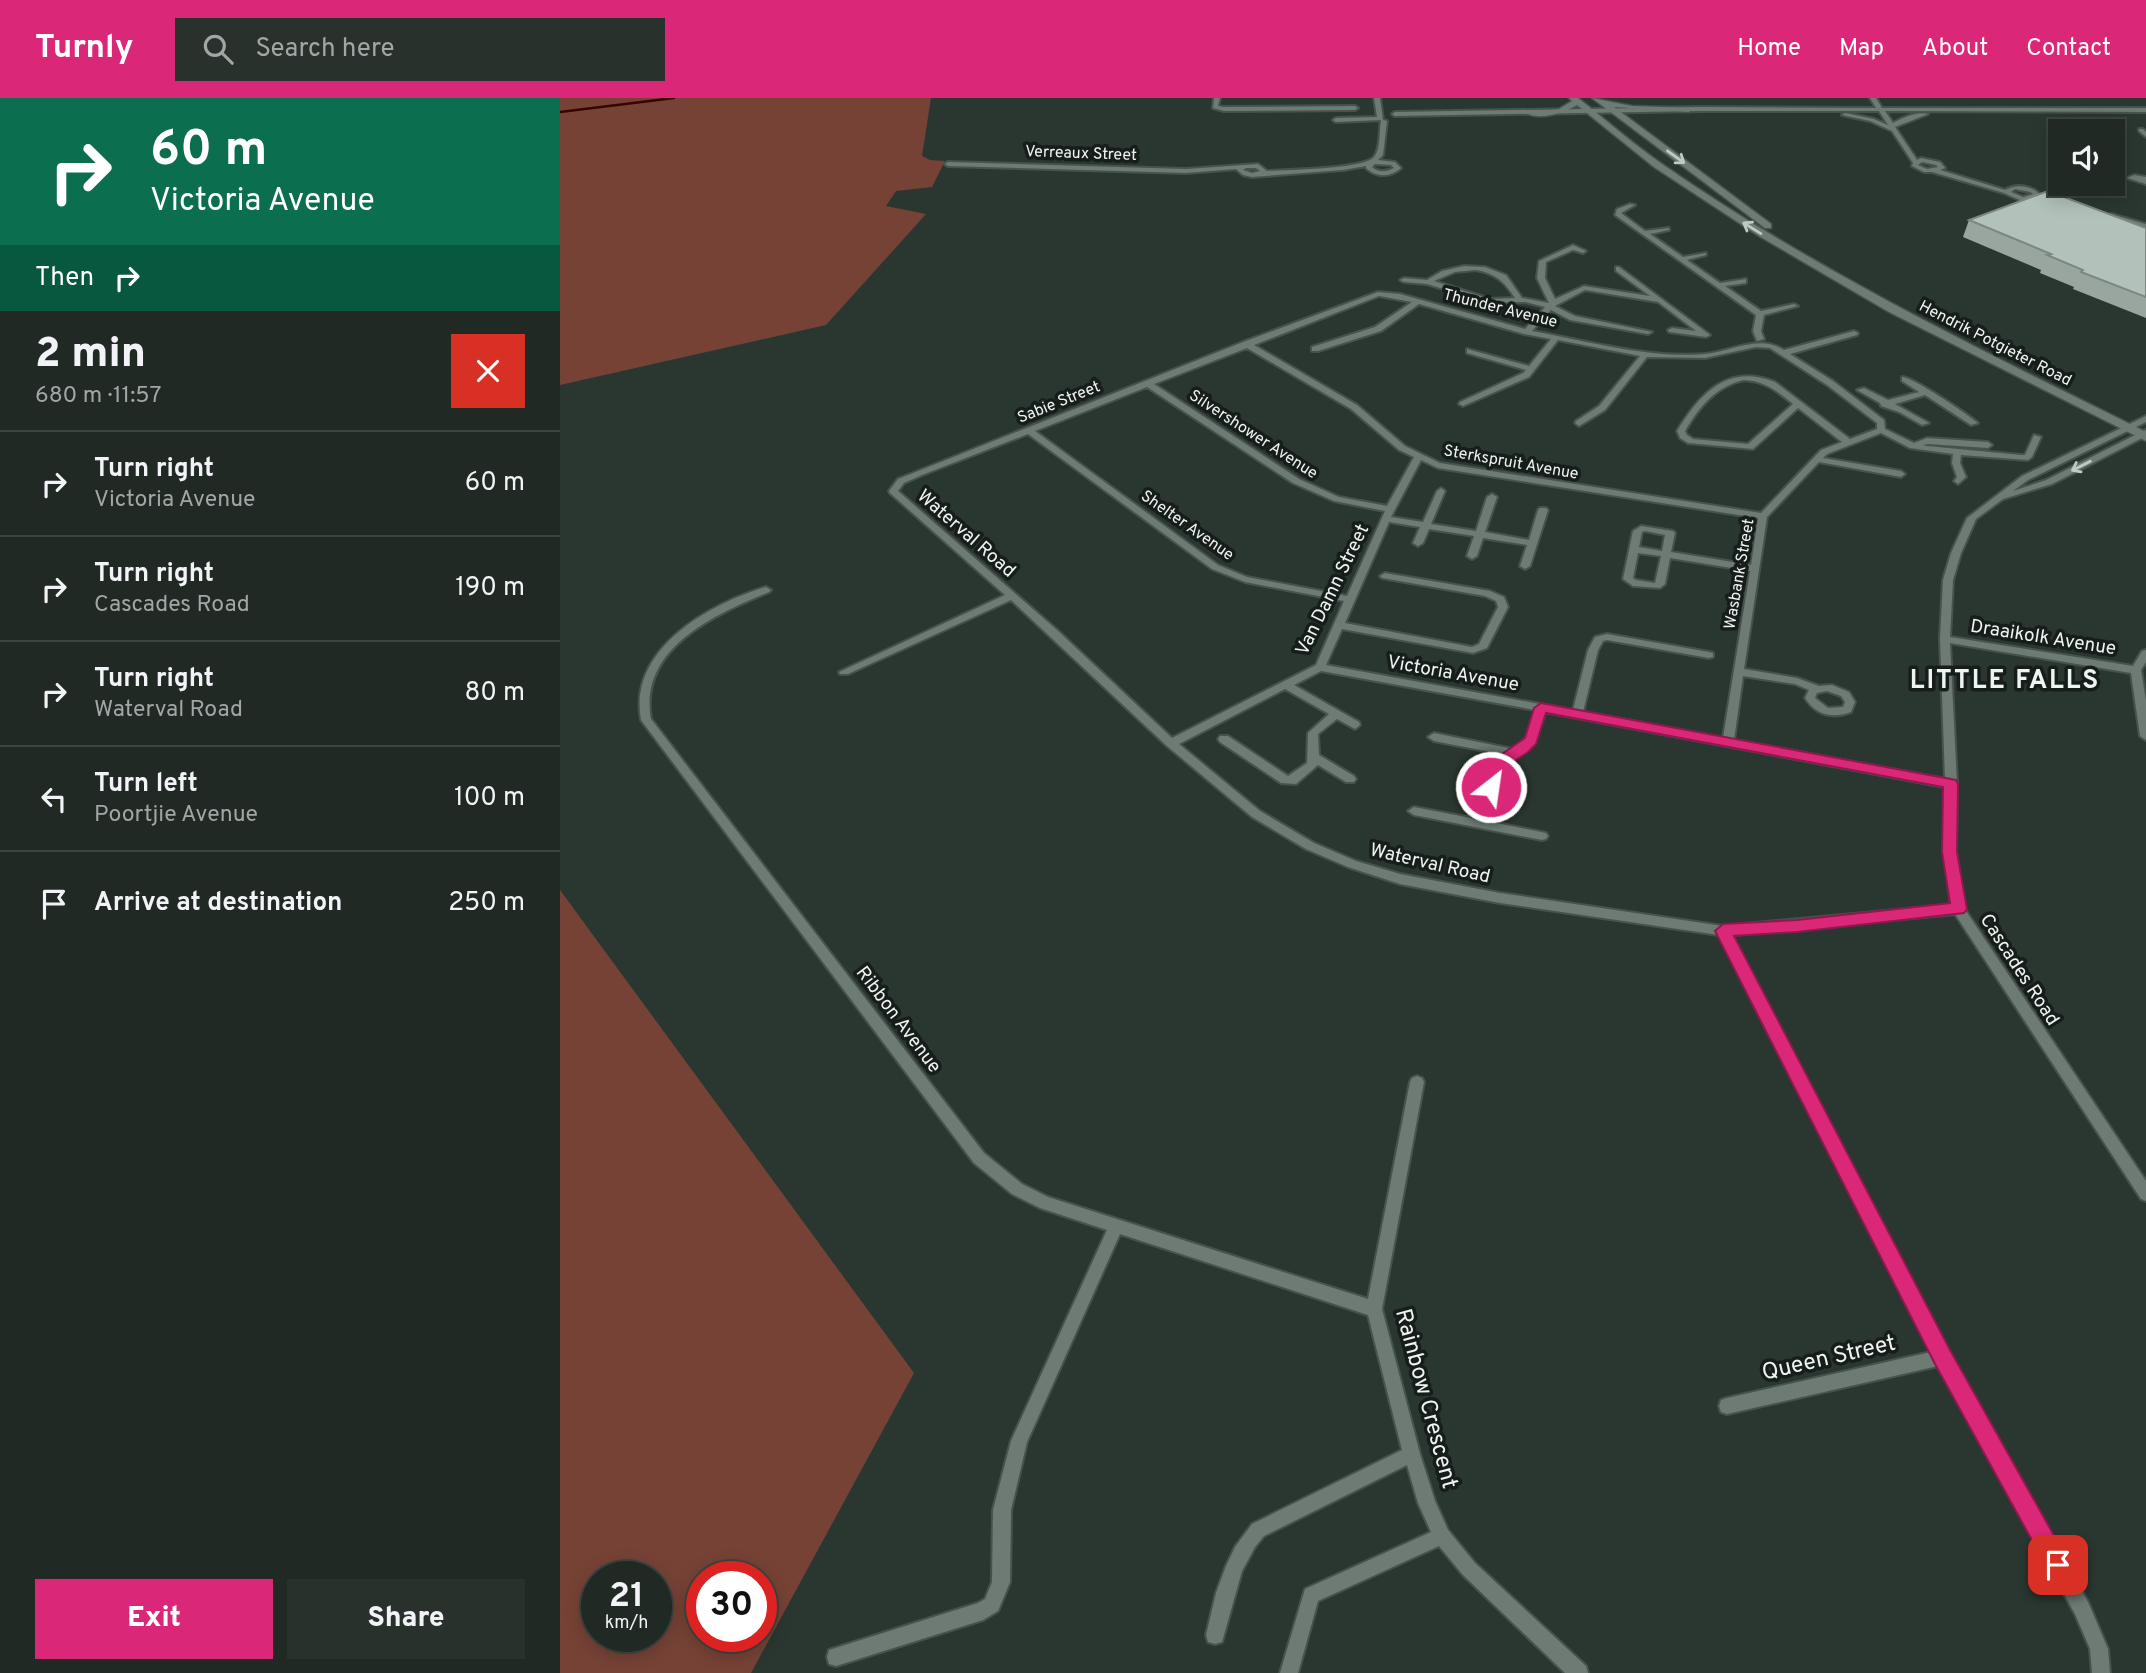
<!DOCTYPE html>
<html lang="en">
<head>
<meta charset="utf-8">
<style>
  :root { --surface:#202924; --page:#28312c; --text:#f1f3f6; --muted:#a2a6a6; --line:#3d4541; --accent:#db2777 }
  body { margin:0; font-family:Overpass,sans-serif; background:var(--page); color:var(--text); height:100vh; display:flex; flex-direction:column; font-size:26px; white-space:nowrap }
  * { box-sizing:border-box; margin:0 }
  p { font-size:23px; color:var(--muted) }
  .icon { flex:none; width:38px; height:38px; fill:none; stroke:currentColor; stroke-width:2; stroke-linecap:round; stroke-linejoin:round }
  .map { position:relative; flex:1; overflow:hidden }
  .panel { display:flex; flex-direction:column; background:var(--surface); width:560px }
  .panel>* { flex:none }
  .top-card { background:#0b6e4f; color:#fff; overflow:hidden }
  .controls { position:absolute; left:1488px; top:21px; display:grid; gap:14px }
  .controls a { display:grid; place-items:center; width:77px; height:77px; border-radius:0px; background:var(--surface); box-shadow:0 4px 18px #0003,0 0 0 2px var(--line); font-size:35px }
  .speed { position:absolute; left:21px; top:1463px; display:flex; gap:14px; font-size:35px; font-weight:700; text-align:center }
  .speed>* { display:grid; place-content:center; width:91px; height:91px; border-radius:50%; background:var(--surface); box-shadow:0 4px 18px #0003,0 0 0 2px var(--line); line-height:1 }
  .speed small { font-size:18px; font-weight:400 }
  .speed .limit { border:10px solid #d22; background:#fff; color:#111 }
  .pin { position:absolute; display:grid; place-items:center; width:60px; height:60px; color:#fff; margin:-30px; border-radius:14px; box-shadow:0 4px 10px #0006 }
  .me { position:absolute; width:77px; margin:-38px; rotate:30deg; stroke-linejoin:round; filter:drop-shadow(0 0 5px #0008) }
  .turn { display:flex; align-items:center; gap:24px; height:147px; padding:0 35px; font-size:32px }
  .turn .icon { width:91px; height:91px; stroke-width:2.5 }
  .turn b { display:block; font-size:49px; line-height:60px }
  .then { display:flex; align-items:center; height:66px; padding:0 35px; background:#0003; gap:14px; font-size:26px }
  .round { display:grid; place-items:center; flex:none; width:74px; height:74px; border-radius:0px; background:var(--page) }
  .summary { display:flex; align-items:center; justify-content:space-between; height:119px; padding:0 35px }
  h1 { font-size:42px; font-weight:800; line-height:52px }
  .cta { display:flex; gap:14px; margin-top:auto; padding:14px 35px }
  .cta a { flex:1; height:80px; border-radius:0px; background:var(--accent); color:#fff; font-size:28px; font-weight:800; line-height:80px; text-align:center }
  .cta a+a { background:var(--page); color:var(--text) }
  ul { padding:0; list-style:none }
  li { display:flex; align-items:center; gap:21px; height:105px; padding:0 35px; border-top:2px solid var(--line) }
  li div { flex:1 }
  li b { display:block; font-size:26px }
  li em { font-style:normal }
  header { display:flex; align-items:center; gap:42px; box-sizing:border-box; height:98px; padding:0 35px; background:var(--accent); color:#fff }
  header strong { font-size:33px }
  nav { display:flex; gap:38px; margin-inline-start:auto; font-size:24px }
  .search { width:490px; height:63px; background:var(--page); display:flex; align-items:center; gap:18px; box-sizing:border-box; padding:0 24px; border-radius:0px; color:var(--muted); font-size:26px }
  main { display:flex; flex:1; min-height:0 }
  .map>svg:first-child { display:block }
  .green { fill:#764236; fill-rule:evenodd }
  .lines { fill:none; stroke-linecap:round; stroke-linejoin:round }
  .stream { stroke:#3a0300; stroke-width:2.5 }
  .minor-casing { stroke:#47524c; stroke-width:4 }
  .secondary-casing { stroke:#47524c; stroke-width:3 }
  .minor { fill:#6d7b74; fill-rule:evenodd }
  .secondary { fill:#6d7b74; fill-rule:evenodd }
  .wall { fill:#99a69f }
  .building { fill:#b2c1b9; stroke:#7d8782; stroke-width:2 }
  .oneway { stroke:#c0cac5 }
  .route { fill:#db2777; stroke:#8e194d; stroke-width:2 }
  .labels { text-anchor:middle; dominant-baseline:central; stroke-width:7; stroke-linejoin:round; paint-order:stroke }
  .far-street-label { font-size:16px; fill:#edf5f1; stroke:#171d1a }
  .street-label { font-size:19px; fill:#edf5f1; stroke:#171d1a }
  .near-street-label { font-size:23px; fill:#edf5f1; stroke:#171d1a }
  .district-label { font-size:26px; font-weight:bold; letter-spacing:2px; fill:#edf5f1; stroke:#171d1a }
</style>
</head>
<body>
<header>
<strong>Turnly</strong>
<div class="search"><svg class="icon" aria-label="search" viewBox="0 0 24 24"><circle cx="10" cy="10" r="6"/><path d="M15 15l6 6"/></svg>Search here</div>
<nav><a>Home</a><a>Map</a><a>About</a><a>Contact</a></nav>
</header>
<main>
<section class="panel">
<div class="top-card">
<div class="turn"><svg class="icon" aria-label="right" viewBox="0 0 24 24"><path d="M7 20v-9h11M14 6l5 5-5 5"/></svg><div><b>60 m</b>Victoria Avenue</div></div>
<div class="then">Then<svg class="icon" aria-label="right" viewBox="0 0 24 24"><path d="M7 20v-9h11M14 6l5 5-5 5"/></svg></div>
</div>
<div class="summary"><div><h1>2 min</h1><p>680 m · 11:57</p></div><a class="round" style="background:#d93025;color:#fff"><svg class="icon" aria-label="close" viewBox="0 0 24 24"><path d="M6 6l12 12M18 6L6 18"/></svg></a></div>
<ul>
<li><svg class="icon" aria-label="right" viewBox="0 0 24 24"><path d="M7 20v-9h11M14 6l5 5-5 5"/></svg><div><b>Turn right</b><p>Victoria Avenue</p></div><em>60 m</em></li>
<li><svg class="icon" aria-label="right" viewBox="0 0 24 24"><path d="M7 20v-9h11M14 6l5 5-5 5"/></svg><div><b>Turn right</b><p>Cascades Road</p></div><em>190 m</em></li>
<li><svg class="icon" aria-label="right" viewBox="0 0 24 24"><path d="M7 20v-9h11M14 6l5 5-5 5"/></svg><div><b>Turn right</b><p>Waterval Road</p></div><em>80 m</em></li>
<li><svg class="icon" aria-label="left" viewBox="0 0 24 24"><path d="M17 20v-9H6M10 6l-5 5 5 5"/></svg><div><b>Turn left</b><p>Poortjie Avenue</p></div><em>100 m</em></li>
<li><svg class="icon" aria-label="arrive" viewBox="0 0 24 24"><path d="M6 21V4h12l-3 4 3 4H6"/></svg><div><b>Arrive at destination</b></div><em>250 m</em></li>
</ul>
<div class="cta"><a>Exit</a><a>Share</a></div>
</section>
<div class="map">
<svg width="1586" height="1575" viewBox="0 0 1586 1575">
  <rect width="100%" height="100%" fill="#2a3730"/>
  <g class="green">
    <polygon points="0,0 371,0 362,58 370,62 385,63 372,89 336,93 326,108 366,116 266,227 0,287"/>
    <path d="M 0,792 L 354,1275 L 191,1575 L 0,1575 ZM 37,1479 L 96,1479 L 96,1538 L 37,1538 ZM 142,1479 L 201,1479 L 201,1538 L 142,1538 Z"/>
  </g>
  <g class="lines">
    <polyline class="stream" points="0,14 114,0"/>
    <defs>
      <g id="minor">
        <polygon points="654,0 660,0 658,8 664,9 795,8 798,10 795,12 664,13 653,10"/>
        <path d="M 814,0 L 820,0 L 823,22 L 827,23 L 823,57 L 818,62 L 835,64 L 841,70 C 831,79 817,80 806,70 L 806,68 L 783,72 L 692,79 L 683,77 L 676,71 L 626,75 L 388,68 L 385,66 L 388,64 L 626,71 L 698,66 L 707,73 C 725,72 805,71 814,59 C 821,51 819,33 821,22 L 776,24 L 773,22 L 776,20 L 817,19 ZM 815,66 L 831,67 L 834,70 C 826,74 819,75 812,69 ZM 686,70 L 696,70 L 700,73 L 692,75 L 683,72 Z"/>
        <path d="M 1310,0 L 1316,0 L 1322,10 L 1586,10 L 1586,14 L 1325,13 L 1333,25 C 1342,20 1358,13 1368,16 L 1335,29 L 1357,62 L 1361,60 L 1380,64 L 1385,70 L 1380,72 L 1445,92 C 1457,85 1472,88 1481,97 L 1462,103 L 1444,95 L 1372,74 L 1364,74 L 1352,68 L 1353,65 L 1332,33 L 1310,23 L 1282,17 L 1285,15 L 1314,21 L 1328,27 L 1319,13 L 1139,13 L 835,18 L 832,16 L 835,14 L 1139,9 L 1316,10 ZM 1362,64 L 1376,67 L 1378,69 L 1367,71 L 1358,67 ZM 1455,91 L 1470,94 L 1473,96 L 1463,99 L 1451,94 Z"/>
        <polygon points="1579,31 1583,31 1586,34 1586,39 1579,33"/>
        <polygon points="1574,77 1586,79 1586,86 1567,80"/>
        <polygon points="1070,106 1075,107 1061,115 1085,133 1109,130 1109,132 1090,136 1123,159 1146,155 1146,157 1127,162 1160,185 1186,181 1186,185 1165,188 1201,213 1234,206 1238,208 1204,217 1201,233 1204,241 1197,243 1193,233 1196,217 1055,117 1057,111"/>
        <polygon points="1551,116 1586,126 1586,130 1549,119 1548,118"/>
        <path d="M 1013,147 L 1026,153 L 1023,155 L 1013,152 L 986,164 L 985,180 L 995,201 L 1024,188 L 1090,198 L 1056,173 L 1056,169 L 1059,169 L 1150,237 L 1146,239 L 1109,234 L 1108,232 L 1112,230 L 1136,233 L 1098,204 L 1025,192 L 995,208 L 1015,218 L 1092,234 L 1088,236 L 1010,222 L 991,212 L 972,233 C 1027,243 1090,261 1145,256 C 1173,253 1199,236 1224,252 L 1294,233 L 1298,235 L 1297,237 L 1230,256 L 1273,283 L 1324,322 L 1325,331 L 1354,345 L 1367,340 L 1428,344 L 1432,347 L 1428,350 L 1368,346 L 1363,347 L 1367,348 L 1461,357 L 1465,357 L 1474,337 L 1481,339 L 1472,359 L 1468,362 L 1401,357 L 1400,365 L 1406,379 L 1398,386 L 1394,383 L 1397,379 L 1392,365 L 1393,356 L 1350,350 L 1321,335 L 1267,356 L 1263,360 L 1341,373 L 1345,376 L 1341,379 L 1259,364 L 1207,419 L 1184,571 L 1237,580 L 1259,588 L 1272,587 L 1289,594 L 1295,604 L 1291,614 C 1272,621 1256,617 1245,600 L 1249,592 L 1235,586 L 1183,578 L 1174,642 L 1385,681 L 1380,541 L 1383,482 L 1391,455 L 1407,420 L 1462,378 L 1586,318 L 1586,324 L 1468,382 L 1453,393 L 1486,382 L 1583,333 L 1586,332 L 1586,338 L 1492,386 L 1443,401 L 1416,421 L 1401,455 L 1393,482 L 1390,539 L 1573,568 L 1582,553 L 1586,552 L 1586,564 L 1581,572 L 1586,603 L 1586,642 L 1580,638 L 1571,575 L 1390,545 L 1397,686 L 1396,754 L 1404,810 L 1586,1083 L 1586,1103 L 1581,1101 L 1395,816 L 1171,837 L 1388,1253 L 1528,1504 L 1548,1551 L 1550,1575 L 1532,1575 L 1530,1551 L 1515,1516 L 1378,1268 L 1167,1316 L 1161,1314 L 1159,1308 L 1161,1302 L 1167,1300 L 1371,1254 L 1159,837 L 940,805 L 840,786 L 788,769 L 746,751 L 692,719 L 607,648 L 451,502 L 288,576 L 280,576 L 279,574 L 445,497 L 330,395 L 329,393 L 338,381 L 683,244 L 818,194 L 840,196 L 965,231 L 985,209 L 965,204 L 930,205 L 867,186 L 844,184 L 840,182 L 844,180 L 867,182 L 882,173 L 904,168 L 925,169 L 946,177 L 962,200 L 989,205 L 977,180 L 979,163 ZM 915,172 C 935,175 944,183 955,200 L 930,201 L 874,183 L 895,174 ZM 819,198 L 852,204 L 815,229 L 752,249 L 752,253 L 758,253 L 821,233 L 859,206 L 964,236 L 991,241 L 969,268 L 907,251 L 907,255 L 966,272 L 963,275 L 900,304 L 899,306 L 903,308 L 969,279 L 998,242 L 1080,258 L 1039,308 L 1016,323 L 1015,325 L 1019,328 L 1045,312 L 1087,259 L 1145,260 L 1196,249 L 1210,250 L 1267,287 L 1317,325 L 1317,331 L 1290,341 L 1215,284 C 1168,265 1140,295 1117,333 L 1120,340 L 1128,345 L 1193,351 L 1238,310 L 1282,344 L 1261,352 L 1201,415 L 880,365 L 845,348 L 797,307 L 694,247 ZM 687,250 L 791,311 L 839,352 L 854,359 L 827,408 L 779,399 L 739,381 L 594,286 ZM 1184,282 C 1205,283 1217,293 1233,306 L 1188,346 L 1133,341 L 1127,337 L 1125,333 C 1139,309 1156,288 1184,282 ZM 587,289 L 733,385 L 774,403 L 825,413 L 787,498 L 687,479 L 658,467 L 475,333 ZM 468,336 L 652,471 L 685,484 L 784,503 L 756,567 L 612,640 L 497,532 L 338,393 L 344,385 L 362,377 ZM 861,362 L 878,370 L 1198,420 L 1191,467 L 1111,454 L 1115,435 L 1113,433 L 1081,428 L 1073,433 L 1063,481 L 1073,488 L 1100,490 L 1105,486 L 1110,460 L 1190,473 L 1163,640 L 1023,614 L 1038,552 L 1043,543 L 1047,542 L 1149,560 L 1153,559 L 1153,555 L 1149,554 L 1047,536 L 1035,539 L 1028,552 L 1013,612 L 766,567 L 782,531 L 913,555 L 927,550 L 948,509 L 944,499 L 930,493 L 825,475 L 820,478 L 822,480 L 925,498 L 936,503 L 938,509 L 919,546 L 912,549 L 785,525 L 829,424 L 860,429 L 853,445 L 858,448 L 863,445 L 869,431 L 914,438 L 907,458 L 912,461 L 917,458 L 923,440 L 967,447 L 960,468 L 965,471 L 970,468 L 988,412 L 986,410 L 980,410 L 978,412 L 969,442 L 925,434 L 937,399 L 932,396 L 927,399 L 916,433 L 871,426 L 885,393 L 881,390 L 877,393 L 863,424 L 831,419 ZM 1085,433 L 1105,437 L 1102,453 L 1079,449 L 1082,434 ZM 1078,455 L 1101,458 L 1095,485 L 1076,482 L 1073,480 ZM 761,573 L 975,612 L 966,640 L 953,651 L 874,635 L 868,639 L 874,643 L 946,657 L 931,670 L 916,721 L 854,709 L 848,713 L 854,717 L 982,742 L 986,741 L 988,738 L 986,735 L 927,723 L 942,672 L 975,645 L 985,614 L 1385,689 L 1384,754 L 1391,807 L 1163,828 L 940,795 L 840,776 L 796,763 L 754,745 L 700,713 L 619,646 L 725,591 L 769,616 L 748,635 L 747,665 L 728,678 L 668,638 L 660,638 L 658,641 L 660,644 L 721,685 L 736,686 L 758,667 L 786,684 L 794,684 L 796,681 L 794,678 L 759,657 L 758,636 L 777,621 L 795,631 L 800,627 L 799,624 L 734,587 ZM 1267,593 L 1281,598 L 1285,604 L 1283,609 L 1268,610 L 1255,600 L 1257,595 Z"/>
        <path d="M 1342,279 C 1353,279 1407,316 1418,325 L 1411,327 L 1365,297 L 1335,306 L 1369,325 L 1362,327 L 1339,314 L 1321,308 L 1320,305 L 1297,292 L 1304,290 L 1328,302 L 1359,294 L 1342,283 Z"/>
        <path d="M 206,489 L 211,492 L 209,494 C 156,516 78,550 91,621 L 424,1055 L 462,1086 L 488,1099 L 808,1201 L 850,984 L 852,980 L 857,978 L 862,980 L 864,984 L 822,1211 L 860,1356 L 875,1403 L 888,1432 L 915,1465 L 1026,1568 L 1028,1575 L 1005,1575 L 903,1477 L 879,1448 L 758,1503 L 738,1575 L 720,1575 L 745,1491 L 871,1434 L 858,1405 L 847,1367 L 704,1438 L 695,1449 L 682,1473 L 662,1544 L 655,1546 L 648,1544 L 646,1537 L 656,1495 L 666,1468 L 675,1449 L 692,1426 L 842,1352 L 808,1217 L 560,1136 L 467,1344 L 451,1412 L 450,1484 L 438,1513 L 423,1522 L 276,1568 L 269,1566 L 267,1559 L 269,1552 L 418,1505 L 425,1501 L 432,1484 L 433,1412 L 451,1343 L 547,1132 L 480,1110 L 452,1096 L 414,1065 L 81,622 C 68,551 149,506 206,489 Z"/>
      </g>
      <g id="secondary">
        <path d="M 1009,0 L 1018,0 C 1046,22 1073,46 1102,66 C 1254,172 1421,252 1586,334 L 1586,343 L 1329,214 L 1199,138 L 1094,69 L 1017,7 C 1003,15 982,22 968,16 L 999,11 L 1012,3 Z"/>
        <polygon points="1032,0 1072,8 1132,10 1129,14 1054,9 1211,126 1211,130 1205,130"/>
      </g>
    </defs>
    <use href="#minor" class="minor-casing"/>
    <use href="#secondary" class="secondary-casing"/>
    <use href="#minor" class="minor"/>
    <use href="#secondary" class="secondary"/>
  </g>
  <polygon class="wall" points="1409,122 1586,130 1586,220 1513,191 1514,189 1480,175 1481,172 1403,139"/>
  <polygon class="building" points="1488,93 1586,130 1586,199 1521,174 1523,172 1487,157 1491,156 1409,122"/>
  <defs><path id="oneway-shaft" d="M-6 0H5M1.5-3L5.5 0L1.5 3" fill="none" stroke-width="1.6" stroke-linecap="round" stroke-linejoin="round" transform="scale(1.75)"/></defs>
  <g class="oneway">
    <use href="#oneway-shaft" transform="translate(1116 59) rotate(36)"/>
    <use href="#oneway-shaft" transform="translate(1192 130) rotate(-148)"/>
    <use href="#oneway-shaft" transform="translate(1521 368) rotate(153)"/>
  </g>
  <polygon class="route" points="981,605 1396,682 1398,686 1397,754 1407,811 1404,815 1237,834 1174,838 1390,1252 1506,1459 1510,1467 1506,1475 1498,1478 1490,1475 1375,1266 1155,833 1163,826 1237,822 1390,805 1382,754 1383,689 986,615 976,646 968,654 947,668 937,692 926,692 924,689 935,661 965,640 974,610"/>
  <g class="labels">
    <g class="far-street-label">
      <text transform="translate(521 56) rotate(2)">Verreaux Street</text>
      <text transform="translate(940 211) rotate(14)">Thunder Avenue</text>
      <text transform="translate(1435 246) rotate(27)">Hendrik Potgieter Road</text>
      <text transform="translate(499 305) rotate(-22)">Sabie Street</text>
      <text transform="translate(693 337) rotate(33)">Silvershower Avenue</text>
      <text transform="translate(951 365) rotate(10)">Sterkspruit Avenue</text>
      <text transform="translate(627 428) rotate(35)">Shelter Avenue</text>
      <text transform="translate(1180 476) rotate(-80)">Wasbank Street</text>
    </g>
    <g class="street-label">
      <text transform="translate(406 436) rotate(41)">Waterval Road</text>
      <text transform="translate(773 492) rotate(-64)">Van Damn Street</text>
      <text transform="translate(1483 540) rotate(9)">Draaikolk Avenue</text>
      <text transform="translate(893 576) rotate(10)">Victoria Avenue</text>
      <text transform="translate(870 766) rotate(13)">Waterval Road</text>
      <text transform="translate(1459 872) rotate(57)">Cascades Road</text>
      <text transform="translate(338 922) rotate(53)">Ribbon Avenue</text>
    </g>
    <g class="near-street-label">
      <text transform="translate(1269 1261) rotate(-13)">Queen Street</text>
      <text transform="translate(865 1301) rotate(75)">Rainbow Crescent</text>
    </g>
    <g class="district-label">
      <text x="1445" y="583">LITTLE FALLS</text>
    </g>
  </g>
</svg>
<div class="controls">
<a><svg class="icon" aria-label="sound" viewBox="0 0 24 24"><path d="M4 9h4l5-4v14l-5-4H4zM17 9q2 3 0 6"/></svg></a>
</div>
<div class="speed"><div>21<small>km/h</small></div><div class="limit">30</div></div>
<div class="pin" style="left:1498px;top:1467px;background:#d93025"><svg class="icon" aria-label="arrive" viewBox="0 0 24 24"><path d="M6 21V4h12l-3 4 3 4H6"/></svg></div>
<svg class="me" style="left:931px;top:689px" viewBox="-20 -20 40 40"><circle r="17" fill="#db2777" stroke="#fff" stroke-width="3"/><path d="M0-11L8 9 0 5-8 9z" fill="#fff"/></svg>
</div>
</main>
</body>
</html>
